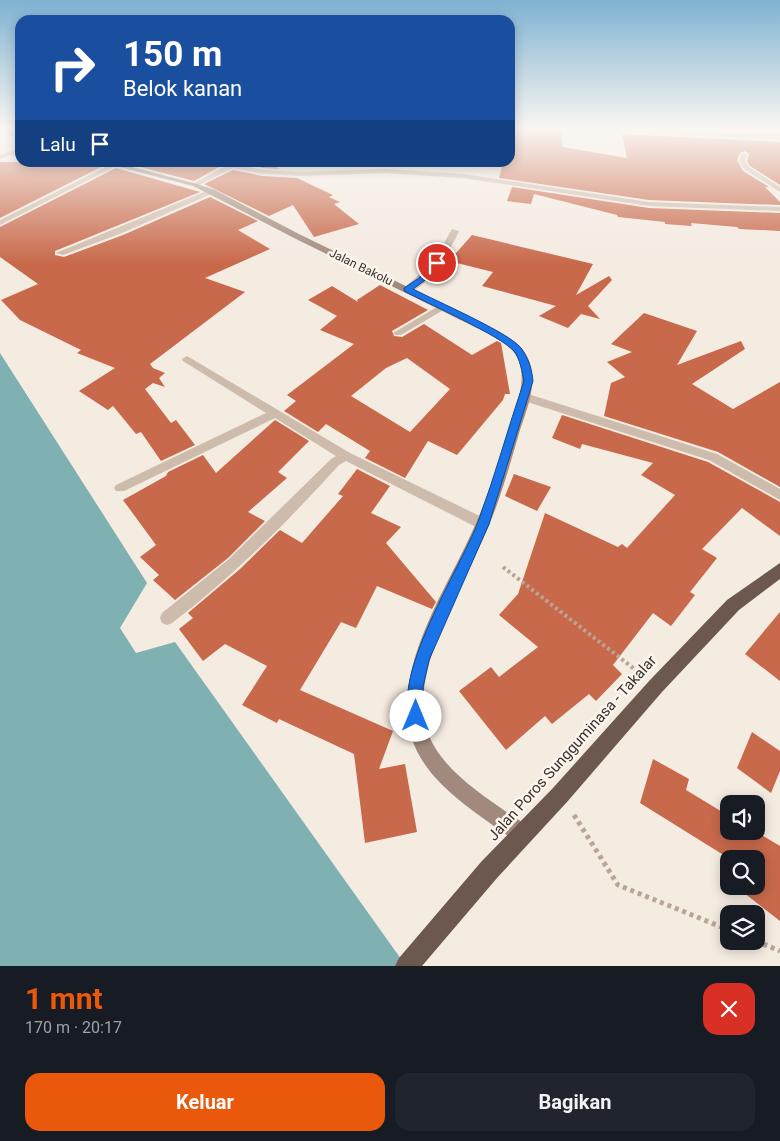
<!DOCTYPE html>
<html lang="id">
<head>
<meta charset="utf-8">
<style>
  :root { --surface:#171b24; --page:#20242c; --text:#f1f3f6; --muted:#9ea1a6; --accent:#ea580c }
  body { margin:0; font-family:Roboto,sans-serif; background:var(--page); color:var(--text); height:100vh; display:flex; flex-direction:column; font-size:19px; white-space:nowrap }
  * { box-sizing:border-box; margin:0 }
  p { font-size:16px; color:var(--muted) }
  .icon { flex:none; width:28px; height:28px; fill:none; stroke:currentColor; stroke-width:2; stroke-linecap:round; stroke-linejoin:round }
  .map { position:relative; height:966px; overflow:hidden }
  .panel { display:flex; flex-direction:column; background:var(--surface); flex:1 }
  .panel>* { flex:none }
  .banner { position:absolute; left:15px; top:15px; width:500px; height:152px; border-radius:15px; box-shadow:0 2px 12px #0003; background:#1a4fa0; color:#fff; overflow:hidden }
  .buttons { position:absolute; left:720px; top:795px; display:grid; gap:10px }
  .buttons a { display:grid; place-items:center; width:45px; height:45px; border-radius:10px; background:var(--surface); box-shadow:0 2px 12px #0003; font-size:25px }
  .pin { position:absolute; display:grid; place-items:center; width:42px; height:42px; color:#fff; margin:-21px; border:2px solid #fff; border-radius:50%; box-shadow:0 1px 5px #0007 }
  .me { position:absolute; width:55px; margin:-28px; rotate:0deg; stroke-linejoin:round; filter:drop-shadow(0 0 4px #0008) }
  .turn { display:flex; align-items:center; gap:18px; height:105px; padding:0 25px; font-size:22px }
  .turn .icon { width:65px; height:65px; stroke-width:2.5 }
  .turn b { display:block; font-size:35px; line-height:42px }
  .then { display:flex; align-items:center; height:48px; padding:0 25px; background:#0003; gap:10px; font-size:19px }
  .round { display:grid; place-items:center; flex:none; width:52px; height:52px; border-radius:15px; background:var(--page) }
  .summary { display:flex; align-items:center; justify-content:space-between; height:85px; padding:0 25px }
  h1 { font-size:30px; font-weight:700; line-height:38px; color:var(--accent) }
  .cta { display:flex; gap:10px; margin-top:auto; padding:10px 25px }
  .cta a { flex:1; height:58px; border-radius:15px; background:var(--accent); color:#fff; font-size:20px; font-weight:700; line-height:58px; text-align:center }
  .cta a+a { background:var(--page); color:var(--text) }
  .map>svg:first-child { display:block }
  .water { fill:#7fb0b2 }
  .building { fill:#c8694b; fill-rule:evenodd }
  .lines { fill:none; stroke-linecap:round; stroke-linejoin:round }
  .path-far1 { stroke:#b9a596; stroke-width:4; stroke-dasharray:3 3; stroke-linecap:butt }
  .path { stroke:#b9a596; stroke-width:5; stroke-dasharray:4 4; stroke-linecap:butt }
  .minor { fill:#cdbbac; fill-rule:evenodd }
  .secondary { fill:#a18a7d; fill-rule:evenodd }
  .trunk { fill:#6c584f; fill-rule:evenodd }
  .route { fill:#1a73e8; stroke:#114b97 }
  .labels { text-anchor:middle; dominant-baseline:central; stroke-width:5; stroke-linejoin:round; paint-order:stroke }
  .street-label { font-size:12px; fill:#3b302b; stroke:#fbf5ee }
  .near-street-label { font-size:15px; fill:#3b302b; stroke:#fbf5ee }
</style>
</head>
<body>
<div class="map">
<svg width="780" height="966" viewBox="0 0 780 966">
  <rect width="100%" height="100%" fill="#f4ebe1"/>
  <polygon class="water" points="0,353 147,583 120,628 136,653 175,642 406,966 0,966"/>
  <g class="building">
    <polygon points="515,128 561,132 563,147 627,158 622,134 780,142 780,185 750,166 747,161 749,154 745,151 740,153 737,160 743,171 769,187 765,187 780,202 780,205 649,200 499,178 503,162 510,162 510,142"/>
    <polygon points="0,162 98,162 105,165 0,218"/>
    <polygon points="122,162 228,162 194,181"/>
    <polygon points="244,162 267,162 280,169 263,168"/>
    <polygon points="116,168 200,192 55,251 55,255 64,257 123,235 210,197 258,221 238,230 270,249 205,278 245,292 150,364 153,368 165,373 159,378 165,387 153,383 145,389 171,423 176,420 195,445 161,461 141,432 136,434 113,406 108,410 79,391 115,368 77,353 81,350 20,320 1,300 38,284 0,257 0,227"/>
    <polygon points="233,170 263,176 297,178 333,195 329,197 340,202 334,204 359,224 314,237 293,205 269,216 204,184"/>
    <polygon points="512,187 649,208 780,213 780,231 739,229 737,227 691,223 692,226 665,224 665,222 618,217 617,215 534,194 531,204 507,201"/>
    <polygon points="472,235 593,264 576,295 609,276 612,280 588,306 600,319 581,314 568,328 539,316 556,306 482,286 493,272 449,261"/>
    <path d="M 380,285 L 428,310 L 392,331 L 394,336 L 402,337 L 424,324 L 472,355 L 497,341 L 501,343 L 510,394 L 505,394 L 503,400 L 457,455 L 428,441 L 405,478 L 365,458 L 370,451 L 326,424 L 318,432 L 284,411 L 296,401 L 287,395 L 354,344 L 320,330 L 337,316 L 308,300 L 332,286 L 358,302 L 357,300 ZM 407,358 L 450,389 L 410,432 L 351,396 L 386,368 Z"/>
    <polygon points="644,313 697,331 677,365 741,341 745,349 692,384 733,409 780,382 780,487 718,452 604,416 611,383 625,377 607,362 632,352 611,344"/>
    <polygon points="562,415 708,462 780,502 780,536 742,508 702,549 717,558 690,592 695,595 671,626 653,613 613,665 622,674 596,701 589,694 552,724 545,716 506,750 459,691 491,667 499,677 538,647 499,615 518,594 545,513 618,547 622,544 627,548 675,495 641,475 653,463 582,444 580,449 552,438"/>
    <polygon points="275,420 309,441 278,472 287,478 248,512 265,521 228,558 175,600 153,580 159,575 140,557 156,545 123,500 166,476 168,472 203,455 216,473"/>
    <polygon points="357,469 390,486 371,513 401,527 386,543 436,602 432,609 377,586 356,628 341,622 300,690 393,731 379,769 405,764 417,832 365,843 354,754 279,719 277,723 242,705 267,666 225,644 203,661 179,629 193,618 188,613 240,569 280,530 302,543 343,496 338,494"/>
    <polygon points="514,474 551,487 537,511 505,496"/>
    <polygon points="780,612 780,681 745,654"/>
    <polygon points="752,732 780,751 780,771 771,793 737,768"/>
    <polygon points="653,759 689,779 686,790 729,816 729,831 755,831 780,846 780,921 739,889 740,886 756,886 756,859 730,859 640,803"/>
  </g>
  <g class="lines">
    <polyline class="path-far1" points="503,567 637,671"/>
    <g class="path">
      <polyline points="574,815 618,885 729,930"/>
      <polyline points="756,941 780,951"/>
    </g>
    <g class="minor">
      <polygon points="571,128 604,128 780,135 780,139 574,130"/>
      <polygon points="20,148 20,152 0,159 0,155"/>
      <polygon points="744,153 747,155 745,161 749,167 780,187 780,192 744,169 739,161 741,155"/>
      <polygon points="233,162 242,162 239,165 263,170 301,172 385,169 463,174 649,202 780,207 780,211 649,206 463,178 385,173 301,176 263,174 233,168 197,186 191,185"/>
      <polygon points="114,163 116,164 116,166 0,225 0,220"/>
      <polygon points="209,190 216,192 122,233 63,255 56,253"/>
      <path d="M 452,229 L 459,231 C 452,247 425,295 404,292 L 404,288 L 433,262 Z"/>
      <polygon points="442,304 447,307 445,309 401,335 395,335 393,333"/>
      <path d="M 187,356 L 350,453 L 488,520 L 490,524 L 488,528 L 483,529 L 478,528 L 346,461 L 339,465 C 287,522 234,576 172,623 L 167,625 L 162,623 L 160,618 L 162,613 L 229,559 L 331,459 L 336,456 L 275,418 L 124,491 L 116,491 L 114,488 L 116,485 L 266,413 L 183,361 L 182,359 Z"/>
      <polygon points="525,393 717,454 780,489 780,500 709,460 521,400 520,397 521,394"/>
    </g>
    <g class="secondary">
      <polygon points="0,128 5,128 20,136 20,141 0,130"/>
      <path d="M 100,162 L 113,162 L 197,184 L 215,190 L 299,234 L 496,330 C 511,338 524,346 530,363 C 537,385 527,409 520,430 C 511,461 502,493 490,523 C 467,579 404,676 429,736 C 445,775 496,804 529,827 L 531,834 L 529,841 L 522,843 L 515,841 C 479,814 427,785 412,739 C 390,667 449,587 476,523 C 489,493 499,462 509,431 C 515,409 527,384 519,361 C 514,348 501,341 489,334 L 294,238 L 209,194 L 193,186 Z"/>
    </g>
    <polygon class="trunk" points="780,563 780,579 739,610 662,692 567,802 497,878 422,966 395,966 399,958 481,862 553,788 650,680 727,600"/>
  </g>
  <linearGradient id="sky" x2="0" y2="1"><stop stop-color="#7eb2d2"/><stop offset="0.49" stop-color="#faf6f2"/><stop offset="1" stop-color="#faf6f2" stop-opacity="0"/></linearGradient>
  <rect width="780" height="263" fill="url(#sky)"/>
  <path class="route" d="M 434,261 L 441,263 L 424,281 L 413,289 C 436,301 508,332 521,348 C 528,357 532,370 533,381 L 489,524 L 429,660 L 423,687 L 424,716 L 421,721 L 416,723 L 411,721 C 391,675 460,569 478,522 C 495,476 508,428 524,381 C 522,371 520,359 514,351 C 501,336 427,303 404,291 L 404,288 L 419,278 Z"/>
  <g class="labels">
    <g class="street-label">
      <text transform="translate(361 267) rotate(26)">Jalan Bakolu</text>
    </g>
    <g class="near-street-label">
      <text transform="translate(572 748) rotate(-48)">Jalan Poros Sungguminasa - Takalar</text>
    </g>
  </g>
</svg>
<div class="buttons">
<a><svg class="icon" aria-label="sound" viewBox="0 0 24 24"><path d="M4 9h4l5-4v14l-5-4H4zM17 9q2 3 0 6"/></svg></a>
<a><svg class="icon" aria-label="search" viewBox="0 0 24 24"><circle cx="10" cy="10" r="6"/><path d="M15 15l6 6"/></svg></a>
<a><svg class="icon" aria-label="layers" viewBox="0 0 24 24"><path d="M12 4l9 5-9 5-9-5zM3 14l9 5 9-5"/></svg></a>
</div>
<div class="pin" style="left:437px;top:263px;background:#d93025"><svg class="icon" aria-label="arrive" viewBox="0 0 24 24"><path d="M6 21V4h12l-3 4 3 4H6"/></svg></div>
<svg class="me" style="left:416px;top:716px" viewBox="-20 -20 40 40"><circle r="19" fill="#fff"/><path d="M0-13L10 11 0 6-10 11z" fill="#1a73e8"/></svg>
<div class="banner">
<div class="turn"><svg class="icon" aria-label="right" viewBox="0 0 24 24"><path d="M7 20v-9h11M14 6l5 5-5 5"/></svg><div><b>150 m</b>Belok kanan</div></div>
<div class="then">Lalu<svg class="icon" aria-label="arrive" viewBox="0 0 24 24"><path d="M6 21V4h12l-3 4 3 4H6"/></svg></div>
</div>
</div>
<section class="panel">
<div class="summary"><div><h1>1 mnt</h1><p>170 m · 20:17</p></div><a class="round" style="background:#d93025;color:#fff"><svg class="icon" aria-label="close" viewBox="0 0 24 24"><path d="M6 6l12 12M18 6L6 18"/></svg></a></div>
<div class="cta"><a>Keluar</a><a>Bagikan</a></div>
</section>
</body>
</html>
